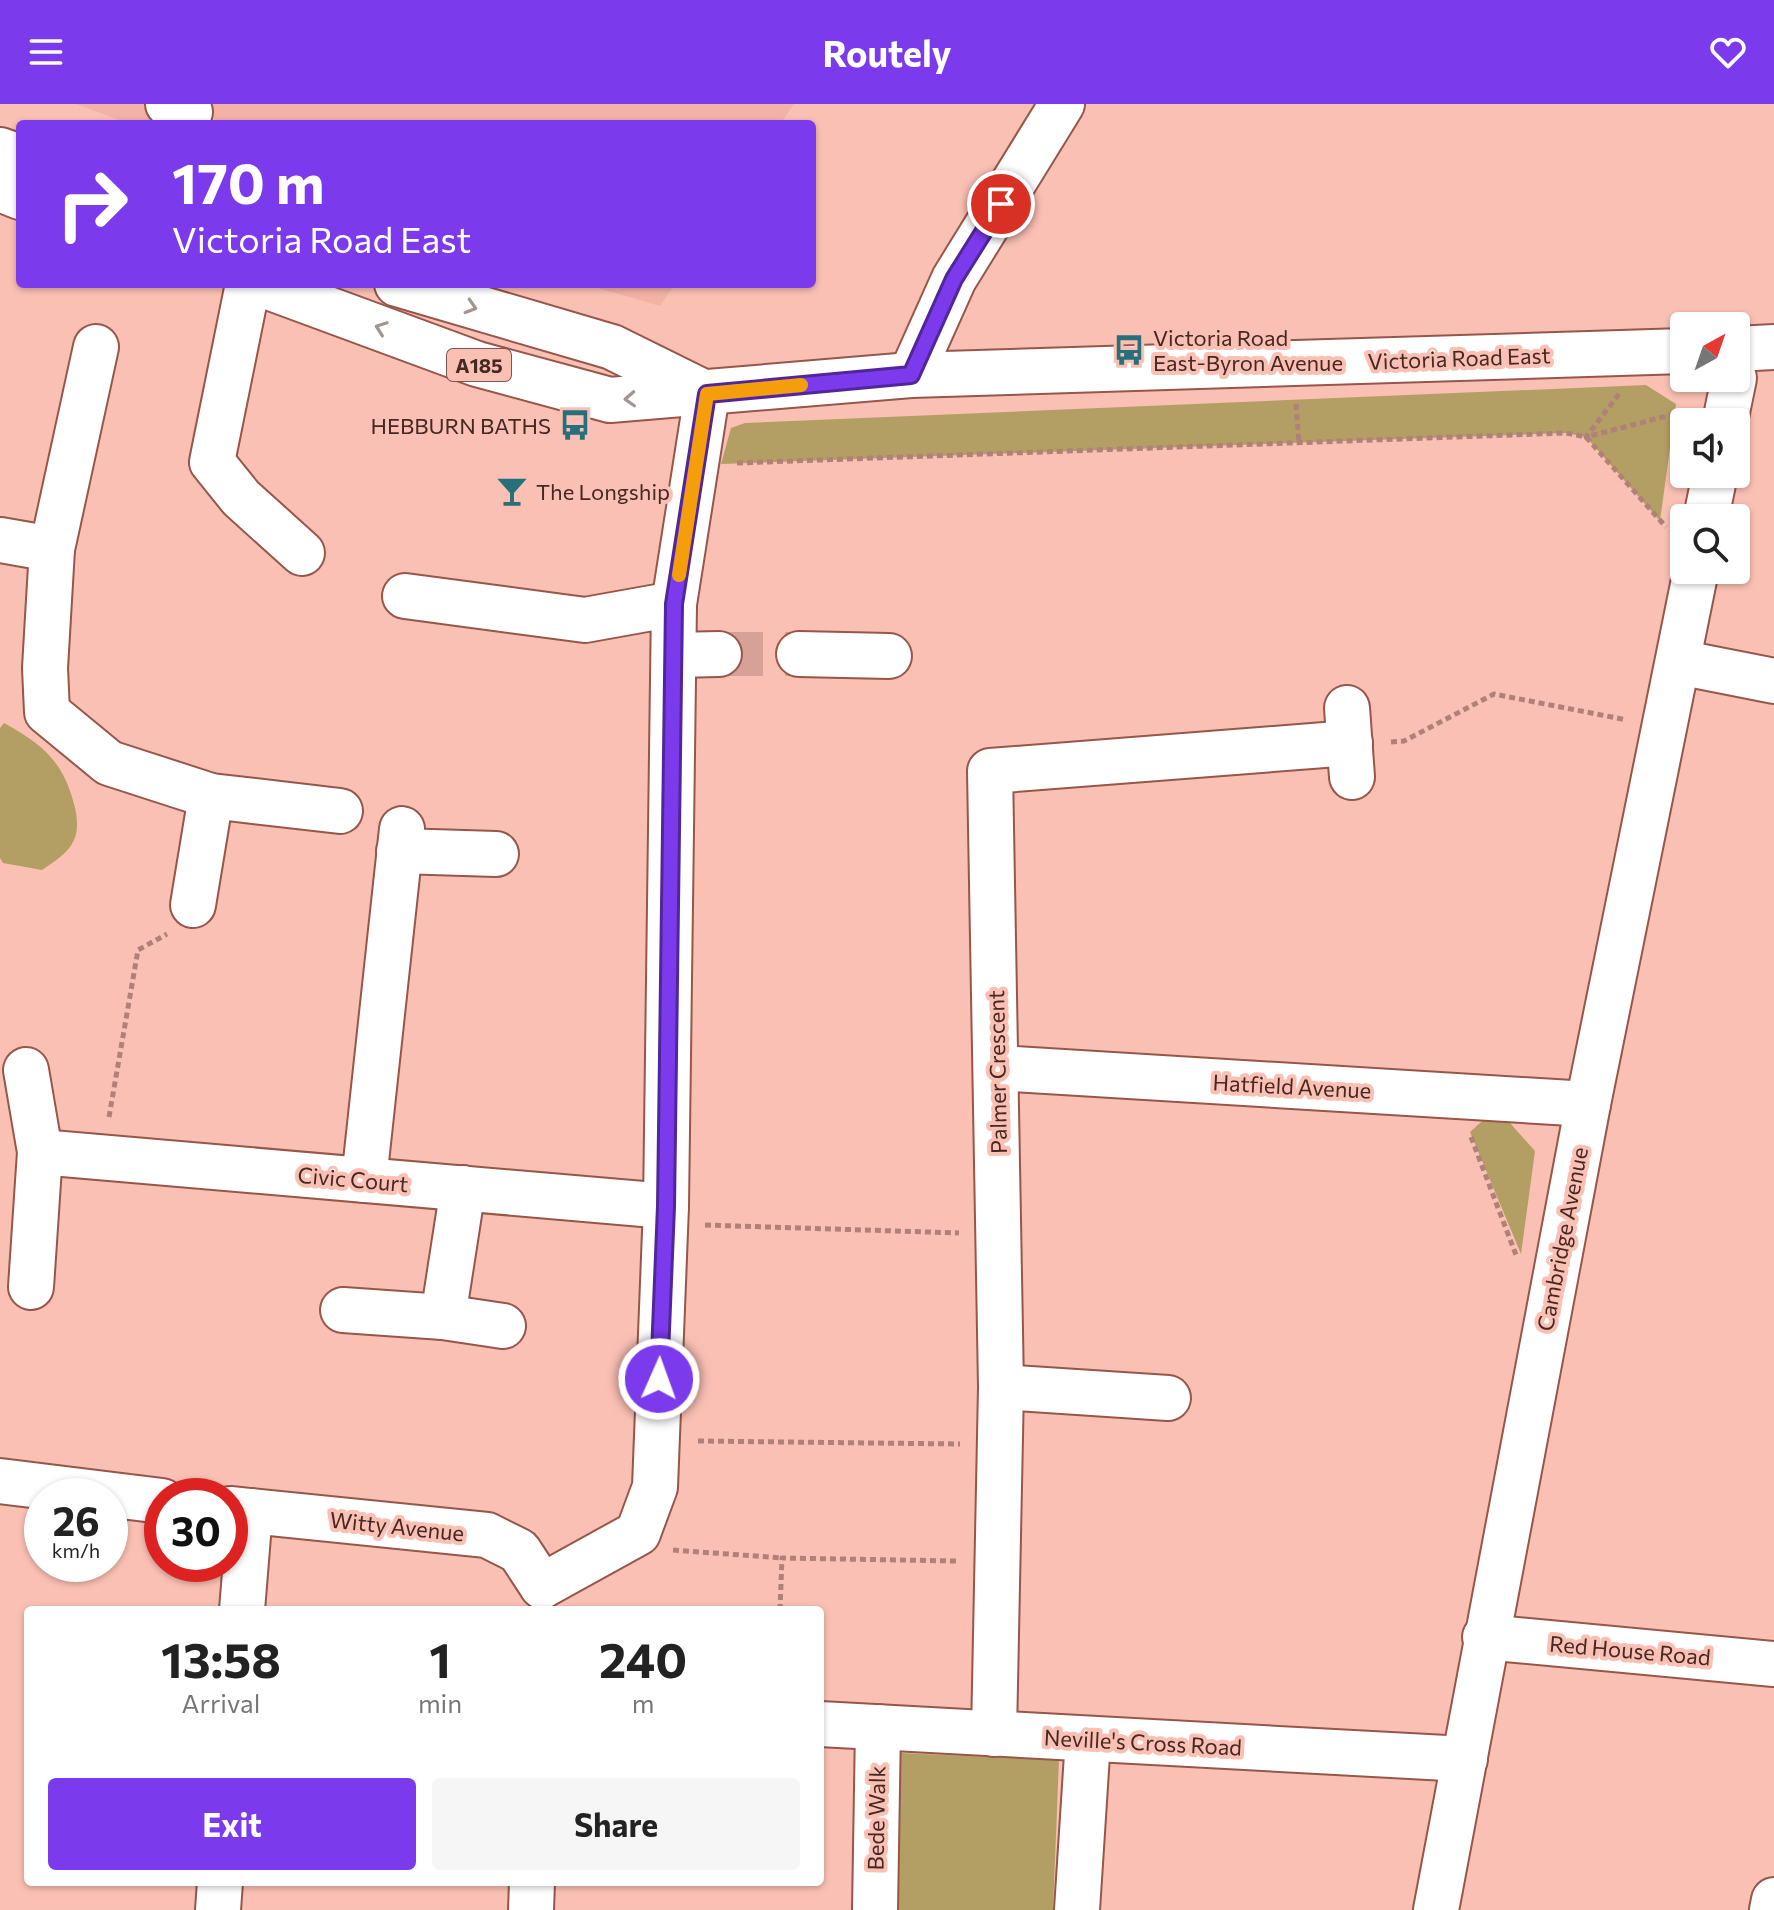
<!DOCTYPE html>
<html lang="en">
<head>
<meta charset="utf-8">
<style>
  :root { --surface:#fff; --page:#f6f6f6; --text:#222; --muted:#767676; --accent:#7c3aed }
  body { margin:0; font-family:Commissioner,sans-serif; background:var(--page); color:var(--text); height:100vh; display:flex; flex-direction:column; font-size:30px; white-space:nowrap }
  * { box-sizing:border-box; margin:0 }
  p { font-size:26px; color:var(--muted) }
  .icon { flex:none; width:44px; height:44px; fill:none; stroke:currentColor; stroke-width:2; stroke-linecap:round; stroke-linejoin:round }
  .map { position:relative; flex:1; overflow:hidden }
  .sheet { position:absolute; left:24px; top:1502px; width:800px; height:280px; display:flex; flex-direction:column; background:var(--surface); border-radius:8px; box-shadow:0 2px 6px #0004 }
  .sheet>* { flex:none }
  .guide { position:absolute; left:16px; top:16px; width:800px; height:168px; border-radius:8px; box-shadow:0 2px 6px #0004; background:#7c3aed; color:#fff; overflow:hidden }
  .needle { width:52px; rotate:40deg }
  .buttons { position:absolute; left:1670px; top:208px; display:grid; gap:16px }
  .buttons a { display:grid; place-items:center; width:80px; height:80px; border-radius:8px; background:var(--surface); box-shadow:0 2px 6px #0004; font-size:40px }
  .speed { position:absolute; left:24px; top:1374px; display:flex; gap:16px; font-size:40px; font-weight:700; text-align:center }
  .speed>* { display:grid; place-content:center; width:104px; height:104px; border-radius:50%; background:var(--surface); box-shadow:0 2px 6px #0004; line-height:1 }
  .speed small { font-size:20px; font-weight:400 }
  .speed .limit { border:12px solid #d22; background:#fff; color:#111 }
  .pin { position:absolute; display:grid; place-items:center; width:68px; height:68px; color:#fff; margin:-34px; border:4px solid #fff; border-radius:50%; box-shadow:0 2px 8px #0007 }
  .me { position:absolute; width:88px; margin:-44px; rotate:2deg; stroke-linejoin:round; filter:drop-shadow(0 0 6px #0008) }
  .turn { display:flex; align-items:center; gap:28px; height:168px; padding:0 24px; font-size:36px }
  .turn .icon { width:104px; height:104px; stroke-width:2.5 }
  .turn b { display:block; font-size:56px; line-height:68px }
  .eta { display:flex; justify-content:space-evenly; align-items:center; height:136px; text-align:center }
  .eta b { font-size:48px; font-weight:700; line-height:56px }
  .primary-button { display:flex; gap:16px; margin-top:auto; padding:16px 24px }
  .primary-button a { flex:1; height:92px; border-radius:8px; background:var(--accent); color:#fff; font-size:32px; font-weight:700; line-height:92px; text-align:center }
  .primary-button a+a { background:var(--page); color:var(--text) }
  header { display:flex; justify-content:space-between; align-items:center; height:104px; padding:0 24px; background:var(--accent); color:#fff; font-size:36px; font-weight:700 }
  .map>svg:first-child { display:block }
  .built { fill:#f3b2a6 }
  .green { fill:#b39e64 }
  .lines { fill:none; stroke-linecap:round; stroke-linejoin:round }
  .minor-tunnel { stroke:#d6a297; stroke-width:44; stroke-dasharray:44 22; stroke-linecap:butt }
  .minor-casing { stroke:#96564a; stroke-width:48 }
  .major-casing { stroke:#96564a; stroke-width:48 }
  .path { stroke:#b08178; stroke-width:5; stroke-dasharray:6 4; stroke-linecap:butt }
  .minor { stroke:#fff; stroke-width:44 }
  .major { stroke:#fff; stroke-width:44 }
  .oneway { stroke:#a29490 }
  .route-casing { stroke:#51269a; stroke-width:20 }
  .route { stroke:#7c3aed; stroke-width:14 }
  .slow { stroke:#f59e0b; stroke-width:14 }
  .labels { text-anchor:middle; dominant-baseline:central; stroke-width:8; stroke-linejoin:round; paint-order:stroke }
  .shield { fill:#fbc0b4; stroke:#7b564e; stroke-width:2 }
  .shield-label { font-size:20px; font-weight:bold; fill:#442822 }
  .poi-label { font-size:22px; fill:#442822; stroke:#fbc0b4; text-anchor:start }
  .street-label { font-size:22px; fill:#442822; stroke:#fbc0b4 }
</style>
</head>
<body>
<header><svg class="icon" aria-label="menu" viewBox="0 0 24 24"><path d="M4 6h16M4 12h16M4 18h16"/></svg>Routely<svg class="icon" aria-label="heart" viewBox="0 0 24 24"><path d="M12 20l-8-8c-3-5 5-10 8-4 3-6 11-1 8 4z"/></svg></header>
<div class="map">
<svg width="1774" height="1806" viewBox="0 0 1774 1806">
  <rect width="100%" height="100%" fill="#fbc0b4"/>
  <g class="built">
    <polygon points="76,0 794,0 780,20 130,20"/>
    <polygon points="584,180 675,180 660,202"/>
  </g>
  <g class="green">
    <polygon points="1646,281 1676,300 1660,417 1586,333 1566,329 721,360 731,324 745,319"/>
    <path d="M 4,619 C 42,640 63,657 74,700 C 77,710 79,726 74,736 C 68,750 53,758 42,766 L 3,759 L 0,754 L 0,624 Z"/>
    <polygon points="1489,1011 1510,1019 1535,1047 1521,1150 1470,1028"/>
    <polygon points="901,1649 1059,1656 1053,1806 896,1806"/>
  </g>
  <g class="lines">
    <polyline class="minor-tunnel" points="719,550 799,550"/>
    <defs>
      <g id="minor">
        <polyline points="168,0 190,8"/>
        <polyline points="248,180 212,358 241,394 302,449"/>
        <polyline points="96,243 52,445 45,564 47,608 109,659 211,692 340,707"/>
        <polyline points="911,271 954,175 1062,0"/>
        <polyline points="1725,318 1734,274"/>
        <polyline points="1706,414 1715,370"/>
        <polyline points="0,436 52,445"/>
        <polyline points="405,492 585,516 674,500"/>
        <polyline points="799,550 889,552"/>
        <polyline points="674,551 719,550"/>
        <polyline points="1678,558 1774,577"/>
        <polyline points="1347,604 1352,673"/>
        <polyline points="399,747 496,750"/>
        <polyline points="193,801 211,692"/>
        <polyline points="997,964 1588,1000"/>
        <polyline points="26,966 40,1048 31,1183"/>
        <polyline points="40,1048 666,1102"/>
        <polyline points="364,1076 402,725"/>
        <polyline points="343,1206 443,1213 503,1222"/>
        <polyline points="443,1213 463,1084"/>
        <polyline points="1001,1283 1168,1294"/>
        <polyline points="0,1377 162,1397"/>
        <polyline points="230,1405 487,1431 519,1447 542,1482"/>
        <polyline points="542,1482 638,1429 655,1383 666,1102 674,500 707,290"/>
        <polyline points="242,1506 250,1407"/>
        <polyline points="1485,1533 1774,1560"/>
        <polyline points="820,1620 1465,1655"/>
        <polyline points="994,1630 1001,1283 990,667 1350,639"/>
        <polyline points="218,1806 220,1778"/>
        <polyline points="531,1806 532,1778"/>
        <polyline points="875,1806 878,1623"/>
        <polyline points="1077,1806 1088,1635"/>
        <polyline points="1436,1806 1588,1000 1696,466"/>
        <polyline points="1772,1806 1774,1796"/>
      </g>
      <g id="major">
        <polyline points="0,46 20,53"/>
        <polyline points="0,85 20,93"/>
        <polyline points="260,180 477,260 610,296 911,271 1684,247"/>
        <polyline points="397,180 612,243 705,289"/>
        <polyline points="1736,245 1774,243"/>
      </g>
    </defs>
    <use href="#minor" class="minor-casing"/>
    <use href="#major" class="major-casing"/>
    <g class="path">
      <polyline points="1619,290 1586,333 1686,307"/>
      <polyline points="1296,300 1299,339"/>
      <polyline points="737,359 1566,329 1586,333 1666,423"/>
      <polyline points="1391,638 1404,637 1494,590 1627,616"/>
      <polyline points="109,1013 138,846 167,830"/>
      <polyline points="1471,1033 1516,1151"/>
      <polyline points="705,1121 959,1129"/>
      <polyline points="698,1337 960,1340"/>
      <polyline points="673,1446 782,1454"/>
      <polyline points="780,1506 782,1454 957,1457"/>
    </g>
    <use href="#minor" class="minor"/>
    <use href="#major" class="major"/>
  </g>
  <defs><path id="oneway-chevron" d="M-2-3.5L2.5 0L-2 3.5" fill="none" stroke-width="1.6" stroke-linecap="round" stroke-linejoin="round" transform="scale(2)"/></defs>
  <g class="oneway">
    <use href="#oneway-chevron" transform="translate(471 203) rotate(17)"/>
    <use href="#oneway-chevron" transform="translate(381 224) rotate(-160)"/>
    <use href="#oneway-chevron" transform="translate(630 295) rotate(177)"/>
  </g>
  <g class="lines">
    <defs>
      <polyline id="route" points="659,1275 666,1102 674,500 707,290 911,271 954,175 1001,100"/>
    </defs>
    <use href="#route" class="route-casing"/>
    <use href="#route" class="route"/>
    <polyline class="slow" points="679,471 707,290 801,281"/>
  </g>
  <defs>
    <symbol id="bus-bare" viewBox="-9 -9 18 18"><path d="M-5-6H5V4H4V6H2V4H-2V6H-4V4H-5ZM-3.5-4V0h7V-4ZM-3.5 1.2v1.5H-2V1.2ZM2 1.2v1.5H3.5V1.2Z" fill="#286f7c" stroke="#fbc0b4" stroke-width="2.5" paint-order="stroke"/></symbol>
    <symbol id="bar-bare" viewBox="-9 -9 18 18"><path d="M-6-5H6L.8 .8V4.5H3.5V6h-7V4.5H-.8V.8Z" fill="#286f7c" stroke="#fbc0b4" stroke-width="2.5" paint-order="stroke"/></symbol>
  </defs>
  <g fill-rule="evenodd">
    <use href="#bus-bare" x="1107" y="224" width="44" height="44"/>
    <use href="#bus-bare" x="553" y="299" width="44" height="44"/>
    <use href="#bar-bare" x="490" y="365" width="44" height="44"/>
  </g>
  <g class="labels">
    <rect class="shield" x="447" y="245" width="64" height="32" rx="6"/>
    <g class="shield-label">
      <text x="479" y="261">A185</text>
    </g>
    <g class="poi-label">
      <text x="1153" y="233">Victoria Road<tspan x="1153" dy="25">East-Byron Avenue</tspan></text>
      <text x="551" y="321" text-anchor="end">HEBBURN BATHS</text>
      <text x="536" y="387">The Longship</text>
    </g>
    <g class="street-label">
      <text transform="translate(1459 254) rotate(-2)">Victoria Road East</text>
      <text transform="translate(997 968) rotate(-91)">Palmer Crescent</text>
      <text transform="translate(1292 982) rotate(3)">Hatfield Avenue</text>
      <text transform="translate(353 1075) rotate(5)">Civic Court</text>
      <text transform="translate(1562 1135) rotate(-79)">Cambridge Avenue</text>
      <text transform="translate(397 1422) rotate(6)">Witty Avenue</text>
      <text transform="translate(1630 1546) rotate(5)">Red House Road</text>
      <text transform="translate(1143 1638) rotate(3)">Neville's Cross Road</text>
      <text transform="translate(876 1714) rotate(-89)">Bede Walk</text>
    </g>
  </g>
</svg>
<div class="buttons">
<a><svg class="needle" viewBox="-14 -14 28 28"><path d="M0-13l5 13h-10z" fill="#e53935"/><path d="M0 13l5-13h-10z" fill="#767676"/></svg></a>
<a><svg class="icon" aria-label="sound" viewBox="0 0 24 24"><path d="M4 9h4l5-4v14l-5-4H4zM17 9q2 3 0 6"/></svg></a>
<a><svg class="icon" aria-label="search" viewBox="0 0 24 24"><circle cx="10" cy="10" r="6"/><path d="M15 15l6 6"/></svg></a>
</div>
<div class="speed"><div>26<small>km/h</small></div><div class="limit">30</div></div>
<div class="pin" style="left:1001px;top:100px;background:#d93025"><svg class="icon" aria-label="arrive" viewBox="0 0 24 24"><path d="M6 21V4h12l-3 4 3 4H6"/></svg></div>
<svg class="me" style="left:659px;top:1275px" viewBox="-20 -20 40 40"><circle r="17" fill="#7c3aed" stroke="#fff" stroke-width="3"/><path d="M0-11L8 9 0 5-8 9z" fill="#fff"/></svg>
<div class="guide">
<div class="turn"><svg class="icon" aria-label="right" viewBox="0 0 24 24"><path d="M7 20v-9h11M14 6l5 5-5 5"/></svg><div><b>170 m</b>Victoria Road East</div></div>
</div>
<section class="sheet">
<div class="eta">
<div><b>13:58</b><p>Arrival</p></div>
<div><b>1</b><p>min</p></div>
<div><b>240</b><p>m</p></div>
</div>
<div class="primary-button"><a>Exit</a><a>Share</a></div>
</section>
</div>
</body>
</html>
